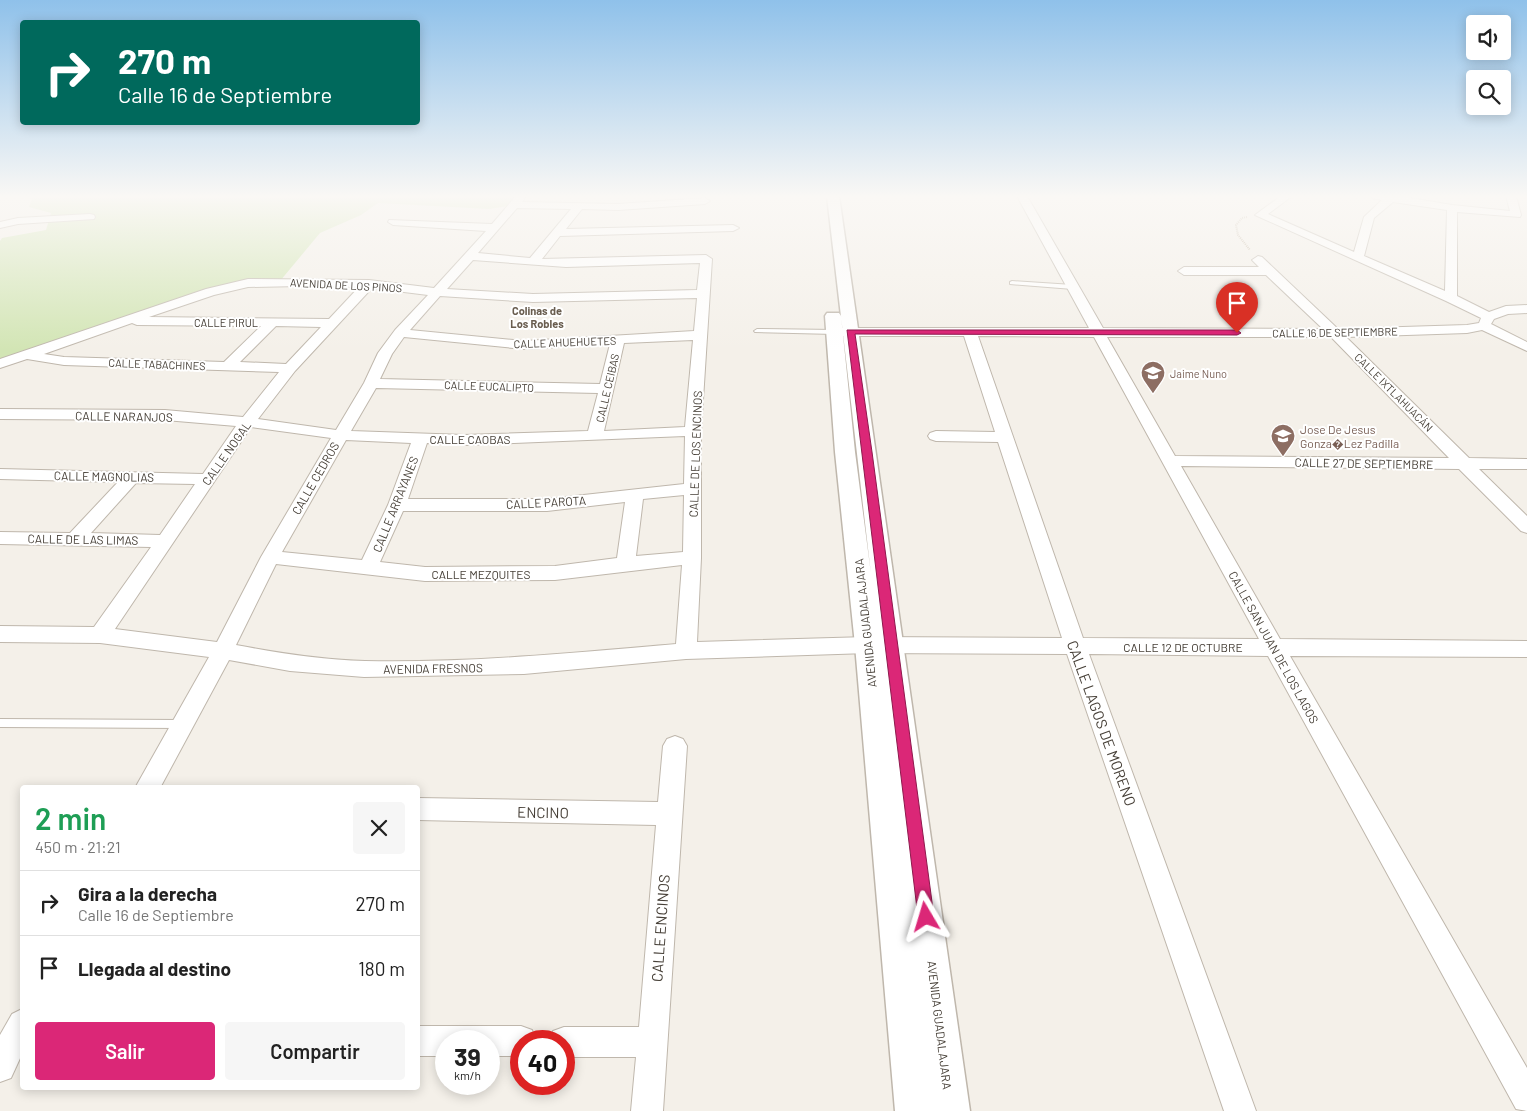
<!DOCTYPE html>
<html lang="es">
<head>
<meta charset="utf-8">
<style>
  :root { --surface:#fff; --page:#f6f6f6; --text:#222; --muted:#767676; --line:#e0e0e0; --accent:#db2777 }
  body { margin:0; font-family:Barlow,sans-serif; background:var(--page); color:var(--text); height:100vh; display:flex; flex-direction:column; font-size:19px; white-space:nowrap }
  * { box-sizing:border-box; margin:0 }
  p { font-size:16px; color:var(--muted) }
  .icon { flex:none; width:28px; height:28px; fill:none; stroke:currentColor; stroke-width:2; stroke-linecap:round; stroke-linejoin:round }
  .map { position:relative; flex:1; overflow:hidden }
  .drawer { position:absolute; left:20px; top:785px; width:400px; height:305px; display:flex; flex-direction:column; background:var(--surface); border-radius:5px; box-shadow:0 2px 12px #0003 }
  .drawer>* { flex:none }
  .hud { position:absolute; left:20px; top:20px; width:400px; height:105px; border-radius:5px; box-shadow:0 2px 12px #0003; background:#00695c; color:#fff; overflow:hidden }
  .fabs { position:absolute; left:1466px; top:15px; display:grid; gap:10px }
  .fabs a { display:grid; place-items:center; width:45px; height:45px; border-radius:5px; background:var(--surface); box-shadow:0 2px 12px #0003; font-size:25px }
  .speed { position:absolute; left:435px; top:1030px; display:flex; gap:10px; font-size:25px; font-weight:700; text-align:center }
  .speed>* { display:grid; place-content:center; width:65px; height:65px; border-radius:50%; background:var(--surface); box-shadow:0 2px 12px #0003; line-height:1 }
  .speed small { font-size:12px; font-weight:400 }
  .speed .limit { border:8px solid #d22; background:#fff; color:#111 }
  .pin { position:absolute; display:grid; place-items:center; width:42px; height:42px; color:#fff; margin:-51px -21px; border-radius:50% 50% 50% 0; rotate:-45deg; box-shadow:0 0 5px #0007 }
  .pin .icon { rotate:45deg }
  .me { position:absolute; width:55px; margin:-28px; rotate:353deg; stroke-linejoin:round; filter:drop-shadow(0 0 4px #0008) }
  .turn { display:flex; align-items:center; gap:18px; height:105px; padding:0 15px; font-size:22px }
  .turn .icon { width:65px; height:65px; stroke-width:2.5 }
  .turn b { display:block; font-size:35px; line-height:42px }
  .round { display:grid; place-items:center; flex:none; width:52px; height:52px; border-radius:5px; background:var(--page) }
  .overview { display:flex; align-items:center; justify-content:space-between; height:85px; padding:0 15px }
  h1 { font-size:30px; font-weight:600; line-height:38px; color:#1e9e55 }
  .primary-button { display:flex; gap:10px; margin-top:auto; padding:10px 15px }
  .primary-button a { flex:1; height:58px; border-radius:5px; background:var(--accent); color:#fff; font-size:20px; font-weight:600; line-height:58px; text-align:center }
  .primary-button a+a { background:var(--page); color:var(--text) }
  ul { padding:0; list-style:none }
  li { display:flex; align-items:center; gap:15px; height:65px; padding:0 15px; border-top:1px solid var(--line) }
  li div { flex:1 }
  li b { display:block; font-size:19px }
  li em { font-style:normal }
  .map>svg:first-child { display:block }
  .green { fill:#d2e5b4 }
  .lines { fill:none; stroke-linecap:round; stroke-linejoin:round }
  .service-casing { stroke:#bfb7ac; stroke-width:2 }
  .minor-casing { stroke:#bfb7ac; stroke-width:2 }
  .tertiary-casing { stroke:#bfb7ac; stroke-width:3 }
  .path { stroke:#c0b29e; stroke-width:2; stroke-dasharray:1 1; stroke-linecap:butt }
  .service { fill:#fff; fill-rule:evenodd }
  .minor { fill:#fff; fill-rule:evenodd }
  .tertiary { fill:#fff; fill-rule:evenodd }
  .route { fill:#db2777; stroke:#8e194d }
  .labels { text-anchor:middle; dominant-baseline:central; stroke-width:4; stroke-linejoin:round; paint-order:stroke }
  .far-street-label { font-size:11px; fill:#474038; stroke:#fff }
  .far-neighbourhood-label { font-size:11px; font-weight:bold; fill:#695d4f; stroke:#fff }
  .far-education-label { font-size:11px; fill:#785e54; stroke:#fff; text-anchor:start }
  .street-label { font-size:12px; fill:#474038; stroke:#fff }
  .education-label { font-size:12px; fill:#785e54; stroke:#fff; text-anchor:start }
  .near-street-label { font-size:15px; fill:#474038; stroke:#fff }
</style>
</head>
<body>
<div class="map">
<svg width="1527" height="1111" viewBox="0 0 1527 1111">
  <rect width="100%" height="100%" fill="#f4f0e9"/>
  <polygon class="green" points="33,196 521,196 515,205 489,209 378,203 361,215 320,233 280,281 248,283 0,364 0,241 2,238 46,230 51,213 29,207"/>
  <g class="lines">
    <defs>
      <g id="service">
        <polygon points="1012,281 1073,285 1076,287 1073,289 1010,284 1010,282"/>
        <polygon points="757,329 835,330 838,332 835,334 755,332 754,331"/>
        <polygon points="0,719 181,720 185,721 186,724 185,727 181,728 0,727"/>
      </g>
      <g id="minor">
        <path d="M 516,196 L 526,196 L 522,202 L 618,204 L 705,198 L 710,201 L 705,204 L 618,210 L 582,209 L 566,229 L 733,225 L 739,228 L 733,231 L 560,236 L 542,259 L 706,255 L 712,259 L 701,431 L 701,558 L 697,642 L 868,637 L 1062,638 L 998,442 L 936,441 L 930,439 L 928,436 L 930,433 L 936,431 L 995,432 L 964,336 L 835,336 L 828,332 L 835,328 L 1089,328 L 1017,196 L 1027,196 L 1103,328 L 1323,329 L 1266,275 L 1184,275 L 1178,271 L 1184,267 L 1259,267 L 1252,260 L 1258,256 L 1262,257 L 1338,329 L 1467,325 L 1479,323 L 1481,318 L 1446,301 L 1255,215 L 1281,196 L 1292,196 L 1268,214 L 1354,252 L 1364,217 L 1382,200 L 1372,198 L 1371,196 L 1398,196 L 1452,205 L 1510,211 L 1506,196 L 1516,196 L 1521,215 L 1520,217 L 1457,212 L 1457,296 L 1489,312 L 1506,306 L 1527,305 L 1527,313 L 1508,314 L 1494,319 L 1491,324 L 1527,342 L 1527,351 L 1482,330 L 1467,333 L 1346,337 L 1469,458 L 1527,459 L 1527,469 L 1479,469 L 1527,516 L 1527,533 L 1521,531 L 1459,469 L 1181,466 L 1280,639 L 1527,641 L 1527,657 L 1290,656 L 1527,1068 L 1527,1111 L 1516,1109 L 1268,656 L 1089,654 L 1256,1111 L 1224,1111 L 1067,654 L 868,653 L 686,659 L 524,674 L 364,677 L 290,671 L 229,660 L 160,788 L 135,788 L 209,657 L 100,643 L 0,642 L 0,626 L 94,627 L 151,547 L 0,544 L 0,532 L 70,533 L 118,482 L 0,479 L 0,469 L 203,474 L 236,426 L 165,420 L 0,419 L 0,409 L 165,410 L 243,417 L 279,372 L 64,365 L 27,359 L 0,368 L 0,359 L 206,289 L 248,279 L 369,280 L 434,288 L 486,231 L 393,225 L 388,222 L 389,220 L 492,224 ZM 1393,202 L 1447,210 L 1445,291 L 1364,256 L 1374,218 ZM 517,208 L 571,209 L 530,258 L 478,253 ZM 473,260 L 566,267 L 700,263 L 697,290 L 533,294 L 447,289 ZM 300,286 L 359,287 L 329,319 L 149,317 L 214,295 L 248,287 ZM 372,288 L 428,295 L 395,330 L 378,353 L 364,383 L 336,430 L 258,419 L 295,371 ZM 440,296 L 533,302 L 697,298 L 694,331 L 524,341 L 410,330 ZM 132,323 L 137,325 L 261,326 L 224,362 L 64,357 L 44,354 ZM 276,326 L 321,327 L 286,364 L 240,362 ZM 978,336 L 1094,337 L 1259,639 L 1083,638 ZM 404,337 L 524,349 L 610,344 L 600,384 L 380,379 L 392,354 ZM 1107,337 L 1331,337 L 1449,458 L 1175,456 ZM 693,340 L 685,427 L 604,431 L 624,343 ZM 376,388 L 598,393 L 588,431 L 464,435 L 351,431 ZM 251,427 L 331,438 L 261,557 L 217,642 L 115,629 ZM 685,436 L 684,484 L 547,499 L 408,499 L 427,443 L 464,445 ZM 346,440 L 411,443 L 388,505 L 362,560 L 282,552 ZM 136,483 L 195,484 L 160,535 L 91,533 ZM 684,495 L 683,552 L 636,556 L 643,499 ZM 625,502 L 617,558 L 555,566 L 425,567 L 380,562 L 403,511 L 547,511 ZM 276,564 L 425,581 L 555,580 L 682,565 L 676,644 C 572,653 469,663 365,661 C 322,660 279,653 236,645 Z"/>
        <polygon points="90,214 94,215 95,217 94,219 18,224 0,228 0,222 18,218"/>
        <polygon points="675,736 683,739 687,746 663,1111 631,1111 636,1057 564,1057 564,1041 549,1041 553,1031 564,1027 639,1027 656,825 418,820 418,798 658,802 663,746 667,739"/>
        <polygon points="22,1009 22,1054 11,1078 0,1082 0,1035 12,1014"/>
        <polygon points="418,1026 521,1026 532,1030 536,1041 521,1041 521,1056 489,1056 489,1041 446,1041 446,1056 418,1056"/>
      </g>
      <polygon id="tertiary" points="827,196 839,196 970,1111 895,1111 855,645 835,452 825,316 827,313 839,313 841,316 855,452 871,574"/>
    </defs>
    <use href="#service" class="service-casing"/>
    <use href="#minor" class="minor-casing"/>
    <use href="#tertiary" class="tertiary-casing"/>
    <polyline class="path" points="1247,217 1242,218 1236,225 1238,235 1250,250"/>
    <use href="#service" class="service"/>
    <use href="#minor" class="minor"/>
    <use href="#tertiary" class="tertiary"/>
  </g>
  <linearGradient id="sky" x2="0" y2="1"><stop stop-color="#8fc1ea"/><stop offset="0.56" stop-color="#faf8f5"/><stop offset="1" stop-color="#faf8f5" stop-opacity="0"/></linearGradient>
  <rect width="1527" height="351" fill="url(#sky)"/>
  <polygon class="route" points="847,330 1237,330 1241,333 1237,335 855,334 872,452 934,917 932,922 926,925 920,922 918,917"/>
  <defs>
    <symbol id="school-pin" viewBox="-11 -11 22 30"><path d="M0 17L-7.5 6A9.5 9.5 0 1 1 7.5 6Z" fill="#8d6e63" stroke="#fff"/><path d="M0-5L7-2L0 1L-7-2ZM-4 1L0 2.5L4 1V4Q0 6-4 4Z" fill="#fff"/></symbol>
  </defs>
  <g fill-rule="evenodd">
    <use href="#school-pin" x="1139" y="359" width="28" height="38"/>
    <use href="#school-pin" x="1269" y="422" width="28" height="38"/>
  </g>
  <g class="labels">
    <g class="far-street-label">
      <text transform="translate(346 285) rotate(3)">AVENIDA DE LOS PINOS</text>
      <text x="226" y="322">CALLE PIRUL</text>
      <text transform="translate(1335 332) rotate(-1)">CALLE 16 DE SEPTIEMBRE</text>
      <text transform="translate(565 342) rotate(-2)">CALLE AHUEHUETES</text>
      <text transform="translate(157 364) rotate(2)">CALLE TABACHINES</text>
      <text transform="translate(489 386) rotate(2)">CALLE EUCALIPTO</text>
      <text transform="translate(607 388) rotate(-77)">CALLE CEIBAS</text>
      <text transform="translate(1394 392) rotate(45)">CALLE IXTLAHUACÁN</text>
    </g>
    <g class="far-neighbourhood-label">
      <text x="537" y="310">Colinas de<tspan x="537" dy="13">Los Robles</tspan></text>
    </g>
    <g class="far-education-label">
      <text x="1170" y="373">Jaime Nuno</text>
    </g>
    <g class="street-label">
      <text transform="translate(124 416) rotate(1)">CALLE NARANJOS</text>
      <text x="470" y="439">CALLE CAOBAS</text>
      <text transform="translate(226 453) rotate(-55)">CALLE NOGAL</text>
      <text transform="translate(695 454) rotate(-88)">CALLE DE LOS ENCINOS</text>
      <text transform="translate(1364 463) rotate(1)">CALLE 27 DE SEPTIEMBRE</text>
      <text transform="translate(104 476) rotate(1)">CALLE MAGNOLIAS</text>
      <text transform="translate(315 478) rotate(-60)">CALLE CEDROS</text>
      <text transform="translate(546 502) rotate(-3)">CALLE PAROTA</text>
      <text transform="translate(395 504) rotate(-68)">CALLE ARRAYANES</text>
      <text transform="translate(83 539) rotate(1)">CALLE DE LAS LIMAS</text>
      <text x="481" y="574">CALLE MEZQUITES</text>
      <text transform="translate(865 623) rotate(-96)">AVENIDA GUADALAJARA</text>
      <text x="1183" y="647">CALLE 12 DE OCTUBRE</text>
      <text transform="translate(1274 647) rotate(61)">CALLE SAN JUAN DE LOS LAGOS</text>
      <text transform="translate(433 668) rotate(-1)">AVENIDA FRESNOS</text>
      <text transform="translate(940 1025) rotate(83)">AVENIDA GUADALAJARA</text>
    </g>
    <g class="education-label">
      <text x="1300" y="429">Jose De Jesus<tspan x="1300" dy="14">Gonza�Lez Padilla</tspan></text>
    </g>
    <g class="near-street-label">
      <text transform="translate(1102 723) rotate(70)">CALLE LAGOS DE MORENO</text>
      <text transform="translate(543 812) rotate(1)">ENCINO</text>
      <text transform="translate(660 928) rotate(-86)">CALLE ENCINOS</text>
    </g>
  </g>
</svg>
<div class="fabs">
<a><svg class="icon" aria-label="sound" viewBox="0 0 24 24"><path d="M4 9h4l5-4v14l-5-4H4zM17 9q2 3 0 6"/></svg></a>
<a><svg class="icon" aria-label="search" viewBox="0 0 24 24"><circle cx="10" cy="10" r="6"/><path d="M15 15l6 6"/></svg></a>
</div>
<div class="speed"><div>39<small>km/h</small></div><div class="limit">40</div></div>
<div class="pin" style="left:1237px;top:333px;background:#d93025"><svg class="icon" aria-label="arrive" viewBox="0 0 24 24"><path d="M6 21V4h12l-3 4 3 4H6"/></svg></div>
<svg class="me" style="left:926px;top:917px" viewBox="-20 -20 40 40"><path d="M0-17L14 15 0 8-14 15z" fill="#db2777" stroke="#fff" stroke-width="4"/></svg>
<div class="hud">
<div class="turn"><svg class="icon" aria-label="right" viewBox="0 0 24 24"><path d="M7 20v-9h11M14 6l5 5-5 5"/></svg><div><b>270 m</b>Calle 16 de Septiembre</div></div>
</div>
<section class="drawer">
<div class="overview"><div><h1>2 min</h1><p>450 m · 21:21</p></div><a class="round"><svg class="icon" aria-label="close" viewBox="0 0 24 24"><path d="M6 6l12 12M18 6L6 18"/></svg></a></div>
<ul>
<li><svg class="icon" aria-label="right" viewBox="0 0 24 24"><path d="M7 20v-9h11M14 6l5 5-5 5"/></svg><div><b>Gira a la derecha</b><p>Calle 16 de Septiembre</p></div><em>270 m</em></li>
<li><svg class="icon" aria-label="arrive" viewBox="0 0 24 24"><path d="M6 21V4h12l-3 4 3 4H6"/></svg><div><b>Llegada al destino</b></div><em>180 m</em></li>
</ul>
<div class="primary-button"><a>Salir</a><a>Compartir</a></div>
</section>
</div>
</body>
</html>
